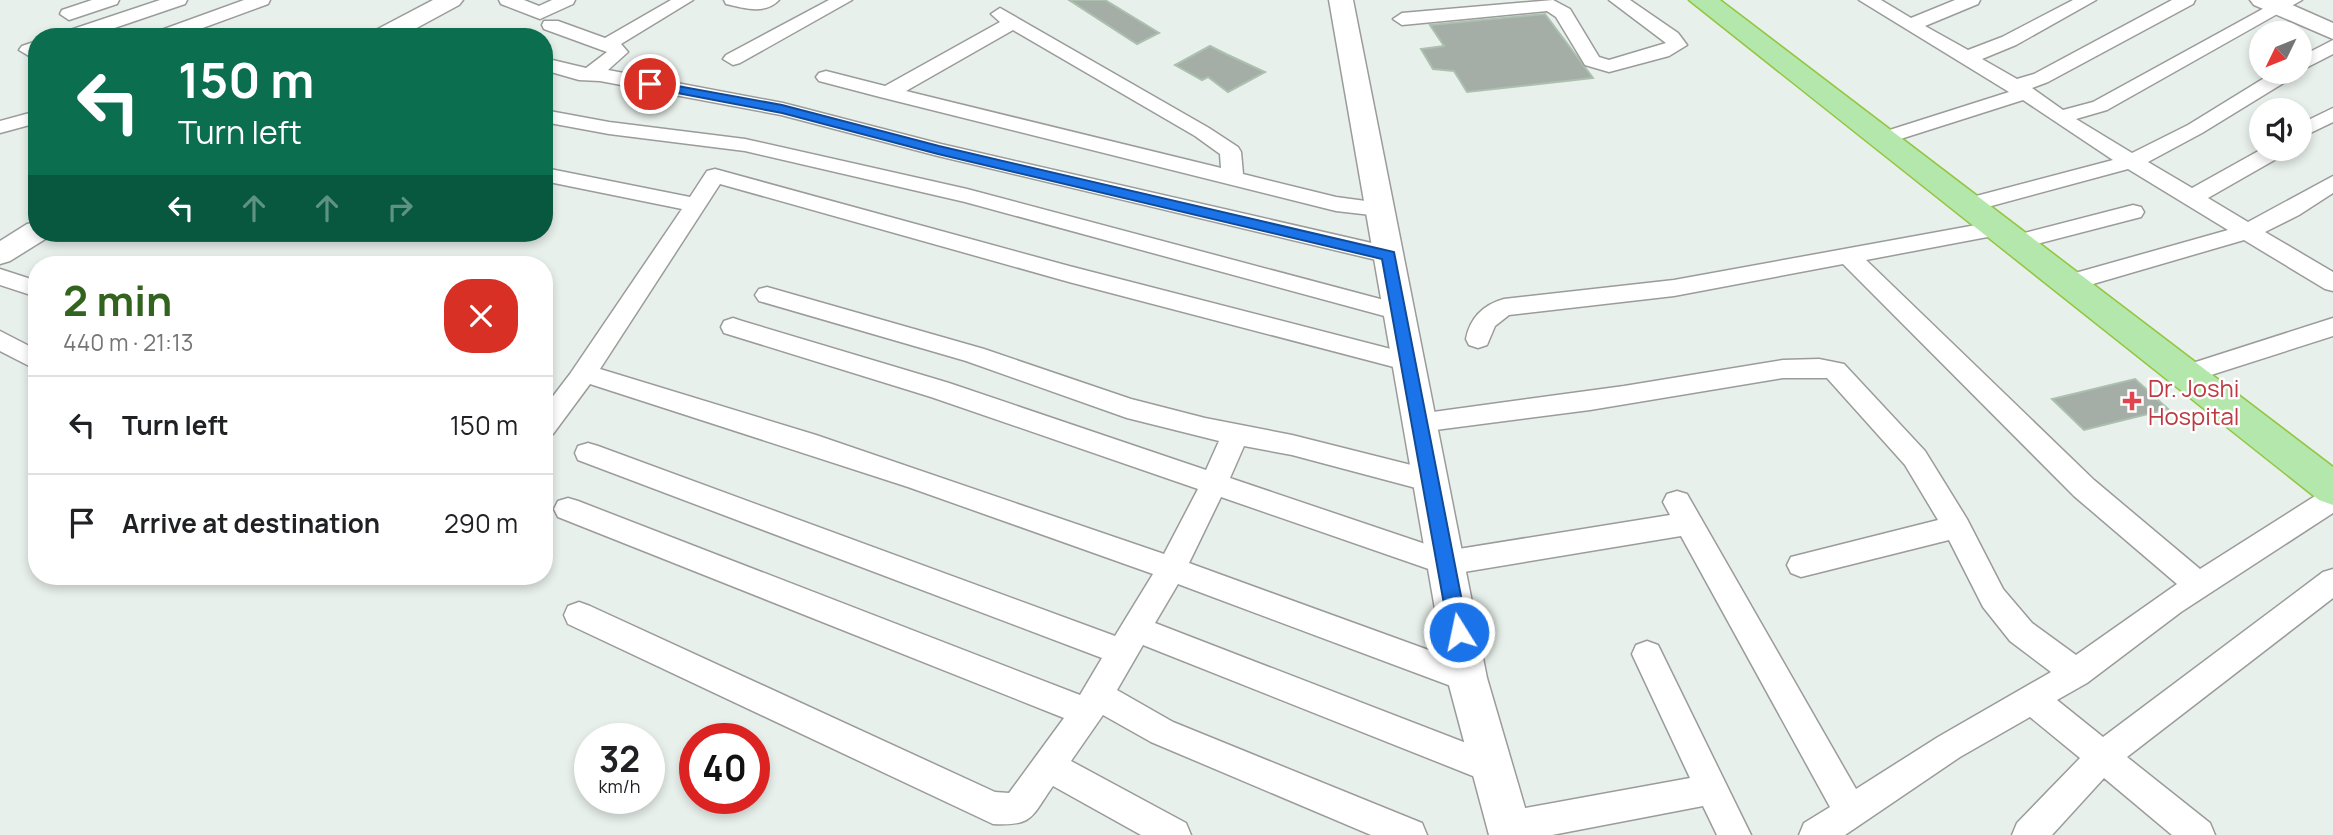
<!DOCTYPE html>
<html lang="en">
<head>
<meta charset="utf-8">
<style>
  :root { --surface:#fff; --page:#f2f2f2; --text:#202124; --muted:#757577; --line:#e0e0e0; --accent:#326420 }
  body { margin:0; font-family:Manrope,sans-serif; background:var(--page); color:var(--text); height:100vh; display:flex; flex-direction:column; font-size:26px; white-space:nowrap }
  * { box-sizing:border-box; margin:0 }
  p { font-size:23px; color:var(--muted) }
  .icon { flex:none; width:38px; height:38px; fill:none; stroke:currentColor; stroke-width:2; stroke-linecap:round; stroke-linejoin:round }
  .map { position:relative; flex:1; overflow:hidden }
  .details { position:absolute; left:28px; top:256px; width:525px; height:329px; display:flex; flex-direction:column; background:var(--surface); border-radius:28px; box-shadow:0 4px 10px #0003 }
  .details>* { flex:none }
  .banner { position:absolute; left:28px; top:28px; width:525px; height:214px; border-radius:28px; box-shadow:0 4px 10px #0003; background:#0b6e4f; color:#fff; overflow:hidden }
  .needle { width:46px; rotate:227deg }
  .controls { position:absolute; left:2249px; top:21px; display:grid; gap:14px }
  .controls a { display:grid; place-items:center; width:63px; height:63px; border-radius:50%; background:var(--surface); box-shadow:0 4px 10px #0003; font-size:35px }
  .speed { position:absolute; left:574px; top:723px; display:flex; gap:14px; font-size:35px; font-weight:700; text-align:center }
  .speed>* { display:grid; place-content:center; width:91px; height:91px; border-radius:50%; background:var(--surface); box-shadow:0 4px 10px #0003; line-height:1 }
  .speed small { font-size:18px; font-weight:400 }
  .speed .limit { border:10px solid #d22; background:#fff; color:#111 }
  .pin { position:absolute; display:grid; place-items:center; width:60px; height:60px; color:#fff; margin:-30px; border:4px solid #fff; border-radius:50%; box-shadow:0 2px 7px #0007 }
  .me { position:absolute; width:77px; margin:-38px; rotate:350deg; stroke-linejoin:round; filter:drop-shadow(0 0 5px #0008) }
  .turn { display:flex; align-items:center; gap:24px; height:147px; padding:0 35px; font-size:32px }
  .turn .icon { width:91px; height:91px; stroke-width:2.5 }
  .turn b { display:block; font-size:49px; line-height:60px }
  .lanes { display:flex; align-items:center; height:66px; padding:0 35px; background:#0003; justify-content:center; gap:35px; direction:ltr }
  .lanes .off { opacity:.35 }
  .round { display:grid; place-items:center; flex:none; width:74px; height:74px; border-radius:28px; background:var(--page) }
  .summary { display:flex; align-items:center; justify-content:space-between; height:119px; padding:0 35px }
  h1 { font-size:42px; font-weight:700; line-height:52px; color:var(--accent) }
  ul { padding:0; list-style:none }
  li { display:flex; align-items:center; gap:21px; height:98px; padding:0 35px; border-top:2px solid var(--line) }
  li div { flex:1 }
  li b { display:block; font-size:26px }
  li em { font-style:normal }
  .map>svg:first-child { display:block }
  .building { fill:#a4aea6; stroke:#acc0af; stroke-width:2 }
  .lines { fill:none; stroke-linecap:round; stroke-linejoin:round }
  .minor-casing { stroke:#9b9b9b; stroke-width:3 }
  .tertiary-casing { stroke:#9b9b9b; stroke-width:3 }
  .trunk-casing { stroke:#94c53e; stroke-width:3 }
  .minor { fill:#fff; fill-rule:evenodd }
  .tertiary { fill:#fff; fill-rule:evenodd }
  .trunk { fill:#b3e7ac; fill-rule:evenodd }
  .route { fill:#1a73e8; stroke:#114b97; stroke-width:2 }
  .health-dot { fill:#e0444e; stroke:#fff; stroke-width:2.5 }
  .labels { text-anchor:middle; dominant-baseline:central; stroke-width:5; stroke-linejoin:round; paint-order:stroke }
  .health-label { font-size:24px; fill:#be3a42; stroke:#fff; text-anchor:start }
</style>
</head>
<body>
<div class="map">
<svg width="2333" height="835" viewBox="0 0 2333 835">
  <rect width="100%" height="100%" fill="#e8f0eb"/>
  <g class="building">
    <polygon points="1069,0 1105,0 1159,33 1137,44"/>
    <polygon points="1545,14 1593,78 1467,92 1454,71 1433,69 1421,49 1444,46 1430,25"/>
    <polygon points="1210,46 1226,54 1265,72 1228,92 1208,77 1202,80 1175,65"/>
    <polygon points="2135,379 2168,409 2084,430 2052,399"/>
  </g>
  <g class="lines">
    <defs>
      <g id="minor">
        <polygon points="92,0 119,0 117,4 69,20 60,14 62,10"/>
        <polygon points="160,0 187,0 185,4 88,37 59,37 61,33"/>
        <polygon points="244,0 270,0 268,4 178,37 151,37 153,33"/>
        <polygon points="499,0 524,0 539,6 552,0 575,0 573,4 540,19 501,4"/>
        <polygon points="671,0 693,0 621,44 628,52 608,70 783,103 941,144 1389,247 1397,250 1401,255 1397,260 1389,263 938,156 781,115 600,81 579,80 544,70 544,58 586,68 607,52 544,29 542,25 544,21 558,21 605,38"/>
        <path d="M 724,0 L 779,0 C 765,15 744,8 726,4 Z"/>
        <polygon points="829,0 852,0 740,63 733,65 723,59 726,55"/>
        <polygon points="1553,0 1570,9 1599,57 1609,60 1666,43 1609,0 1630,0 1678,33 1687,45 1669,56 1609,72 1585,65 1556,17 1547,11 1402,25 1393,19 1402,13"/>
        <polygon points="1859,0 1881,0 1911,18 1955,0 1980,0 1978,4 1925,26 1968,50 2002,37 2073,0 2096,0 2016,45 1982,59 2017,79 2034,74 2172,0 2195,0 2193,4 2048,82 2032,88 2063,110 2093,102 2279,0 2302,0 2107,110 2076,119 2132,153 2188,125 2274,72 2298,72 2295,76 2202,133 2148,162 2192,188 2262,149 2287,149 2285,154 2208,198 2248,222 2333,176 2333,193 2299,215 2265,232 2333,272 2333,291 2325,289 2244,240 2069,291 2061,289 2057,283 2061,277 2228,230 2128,169 1969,212 1961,210 1958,205 1961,200 2113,160 2023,100 1891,142 1877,142 1873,138 1877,134 2009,92"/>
        <path d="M 1000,8 L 1209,128 L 1238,147 L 1241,152 L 1243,174 L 1336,197 L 1388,204 L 1391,209 L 1388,214 L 1380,216 L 1336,211 L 880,97 L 819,81 L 816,77 L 819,73 L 826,71 L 885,86 L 1000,22 L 991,14 ZM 1013,30 L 1195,136 L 1220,154 L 1221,168 L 906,91 Z"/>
        <polygon points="2333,40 2333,54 2300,71 2300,57"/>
        <polygon points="37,41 37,54 29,56 19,50 22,46"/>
        <polygon points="2333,108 2333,122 2300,138 2300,124"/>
        <polygon points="544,110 609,122 745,139 967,189 1399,304 1408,306 1411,312 1408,318 1399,320 965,202 745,151 609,134 544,122"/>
        <polygon points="37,111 37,123 0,133 0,121"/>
        <path d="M 550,169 L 690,197 L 707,171 L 715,169 L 1069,266 L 1418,356 L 1422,362 L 1418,368 L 1409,371 L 1069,282 L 720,184 L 600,369 L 816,435 L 1164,554 L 1198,489 L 931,397 L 724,333 L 721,327 L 724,321 L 733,318 L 742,321 L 949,383 L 1206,470 L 1219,441 L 1127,418 L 966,361 L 759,301 L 755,295 L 759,289 L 767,287 L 984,349 L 1131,399 L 1205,418 L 1292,435 L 1431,470 L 1441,473 L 1445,481 L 1441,489 L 1431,492 L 1292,455 L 1244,446 L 1230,478 L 1446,551 L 1670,515 L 1663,502 L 1667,494 L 1677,491 L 1687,494 L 1856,789 L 1938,737 L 2051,672 L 2010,641 L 1983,607 L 1949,540 L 1801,577 L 1791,573 L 1787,565 L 1791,557 L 1938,520 L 1905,465 L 1827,378 L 1783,378 L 1590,410 L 1420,432 L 1411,429 L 1407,422 L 1411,415 L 1624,386 L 1783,360 L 1819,359 L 1844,364 L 1925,451 L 1967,519 L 2003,589 L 2032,623 L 2076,655 L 2177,584 L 2074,496 L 1843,264 L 1674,296 L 1509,315 L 1495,326 L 1487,345 L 1478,348 L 1469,345 L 1466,339 C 1470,318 1483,305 1504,299 L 1674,280 L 1998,221 L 2006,223 L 2009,228 L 2006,233 L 1998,235 L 1866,260 L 2094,480 L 2200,569 L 2323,491 L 2333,488 L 2333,513 L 2181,612 L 2087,683 L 2057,700 L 2103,737 L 2323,572 L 2333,569 L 2333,598 L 2127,757 L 2210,823 L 2215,835 L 2172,835 L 2104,778 L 2052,835 L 2012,835 L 2017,823 L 2080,758 L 2030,717 L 1960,757 L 1845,835 L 1799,835 L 1804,823 L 1830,807 L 1681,536 L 1446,575 L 1221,497 L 1189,563 L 1478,668 L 1483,678 L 1478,688 L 1467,692 L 1178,584 L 1155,623 L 1505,758 L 1509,769 L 1505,780 L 1493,784 L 1143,645 L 1117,690 L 1173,722 L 1422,823 L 1427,835 L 1371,835 L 1151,742 L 1103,715 L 1071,761 L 1186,823 L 1191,835 L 1141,835 L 1053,786 C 1031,817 1034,826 993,824 L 568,624 L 564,615 L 568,606 L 579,602 L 590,606 L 995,792 L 1009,793 L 1064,718 L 558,517 L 554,509 L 558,501 L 568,498 L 578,501 L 1080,695 L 1102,658 L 578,460 L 575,453 L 578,446 L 588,443 L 598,446 L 1115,636 L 1153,574 L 908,487 L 590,384 L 553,434 L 544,437 L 544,408 L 570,374 L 682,209 L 544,181 L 544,171 Z"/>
        <polygon points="2133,205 2141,207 2144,212 2141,217 2017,249 2009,247 2006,242 2009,237"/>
        <polygon points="0,269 37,281 37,297 0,285"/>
        <polygon points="2333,318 2333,336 2186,383 2177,380 2173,374 2177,368"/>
        <polygon points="0,331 37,350 37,370 0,351"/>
        <polygon points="1647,641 1658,645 1751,835 1717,835 1703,806 1552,835 1496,835 1492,827 1497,816 1509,811 1690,778 1632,654 1636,645"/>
      </g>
      <g id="tertiary">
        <polygon points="433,0 463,0 459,5 400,37 369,37 372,32"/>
        <polygon points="1329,0 1353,0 1487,678 1533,835 1489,835 1447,678"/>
        <polygon points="2250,0 2281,0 2333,23 2333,39 2254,5"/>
        <polygon points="37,222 37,233 50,233 47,238 10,261 0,264 0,241 27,224"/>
      </g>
      <polygon id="trunk" points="1689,0 1720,0 2333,467 2333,505 2319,500"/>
    </defs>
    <use href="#minor" class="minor-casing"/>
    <use href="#tertiary" class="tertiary-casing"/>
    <use href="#trunk" class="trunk-casing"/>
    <use href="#minor" class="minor"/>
    <use href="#tertiary" class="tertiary"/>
    <use href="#trunk" class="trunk"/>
  </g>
  <polygon class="route" points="650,81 782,105 939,146 1394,252 1468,632 1465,637 1459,640 1452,637 1449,632 1382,259 938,154 782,113 646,87 644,84"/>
  <path class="health-dot" d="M2128.5 390.5h7v7h7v7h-7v7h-7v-7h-7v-7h7z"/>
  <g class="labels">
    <g class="health-label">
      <text x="2148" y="387">Dr. Joshi<tspan x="2148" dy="28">Hospital</tspan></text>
    </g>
  </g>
</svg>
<div class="controls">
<a><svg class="needle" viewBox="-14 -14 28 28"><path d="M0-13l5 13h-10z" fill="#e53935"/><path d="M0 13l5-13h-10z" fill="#757577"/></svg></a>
<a><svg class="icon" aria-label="sound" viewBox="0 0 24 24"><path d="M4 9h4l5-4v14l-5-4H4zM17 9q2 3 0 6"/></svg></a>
</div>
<div class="speed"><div>32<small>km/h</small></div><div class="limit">40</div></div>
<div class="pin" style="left:650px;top:84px;background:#d93025"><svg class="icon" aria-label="arrive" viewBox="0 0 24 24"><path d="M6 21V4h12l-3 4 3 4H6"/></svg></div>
<svg class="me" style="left:1459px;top:632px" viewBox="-20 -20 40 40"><circle r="17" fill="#1a73e8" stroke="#fff" stroke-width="3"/><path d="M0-11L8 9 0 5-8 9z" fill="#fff"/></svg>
<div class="banner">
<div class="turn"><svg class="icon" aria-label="left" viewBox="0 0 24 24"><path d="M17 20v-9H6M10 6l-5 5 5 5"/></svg><div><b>150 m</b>Turn left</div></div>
<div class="lanes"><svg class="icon" aria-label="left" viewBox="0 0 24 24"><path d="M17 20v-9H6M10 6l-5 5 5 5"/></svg><svg class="icon off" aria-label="ahead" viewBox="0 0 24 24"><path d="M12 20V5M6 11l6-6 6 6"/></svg><svg class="icon off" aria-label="ahead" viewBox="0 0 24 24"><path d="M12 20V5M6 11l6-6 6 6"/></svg><svg class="icon off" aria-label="right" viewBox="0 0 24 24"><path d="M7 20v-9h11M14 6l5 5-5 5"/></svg></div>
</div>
<section class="details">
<div class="summary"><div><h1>2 min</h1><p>440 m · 21:13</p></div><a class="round" style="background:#d93025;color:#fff"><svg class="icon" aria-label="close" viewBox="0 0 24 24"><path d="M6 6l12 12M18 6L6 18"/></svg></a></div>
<ul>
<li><svg class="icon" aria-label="left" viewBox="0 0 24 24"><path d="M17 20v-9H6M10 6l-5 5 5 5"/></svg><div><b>Turn left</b></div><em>150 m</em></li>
<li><svg class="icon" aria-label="arrive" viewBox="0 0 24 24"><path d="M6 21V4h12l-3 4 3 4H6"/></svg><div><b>Arrive at destination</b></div><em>290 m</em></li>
</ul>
</section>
</div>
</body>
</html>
